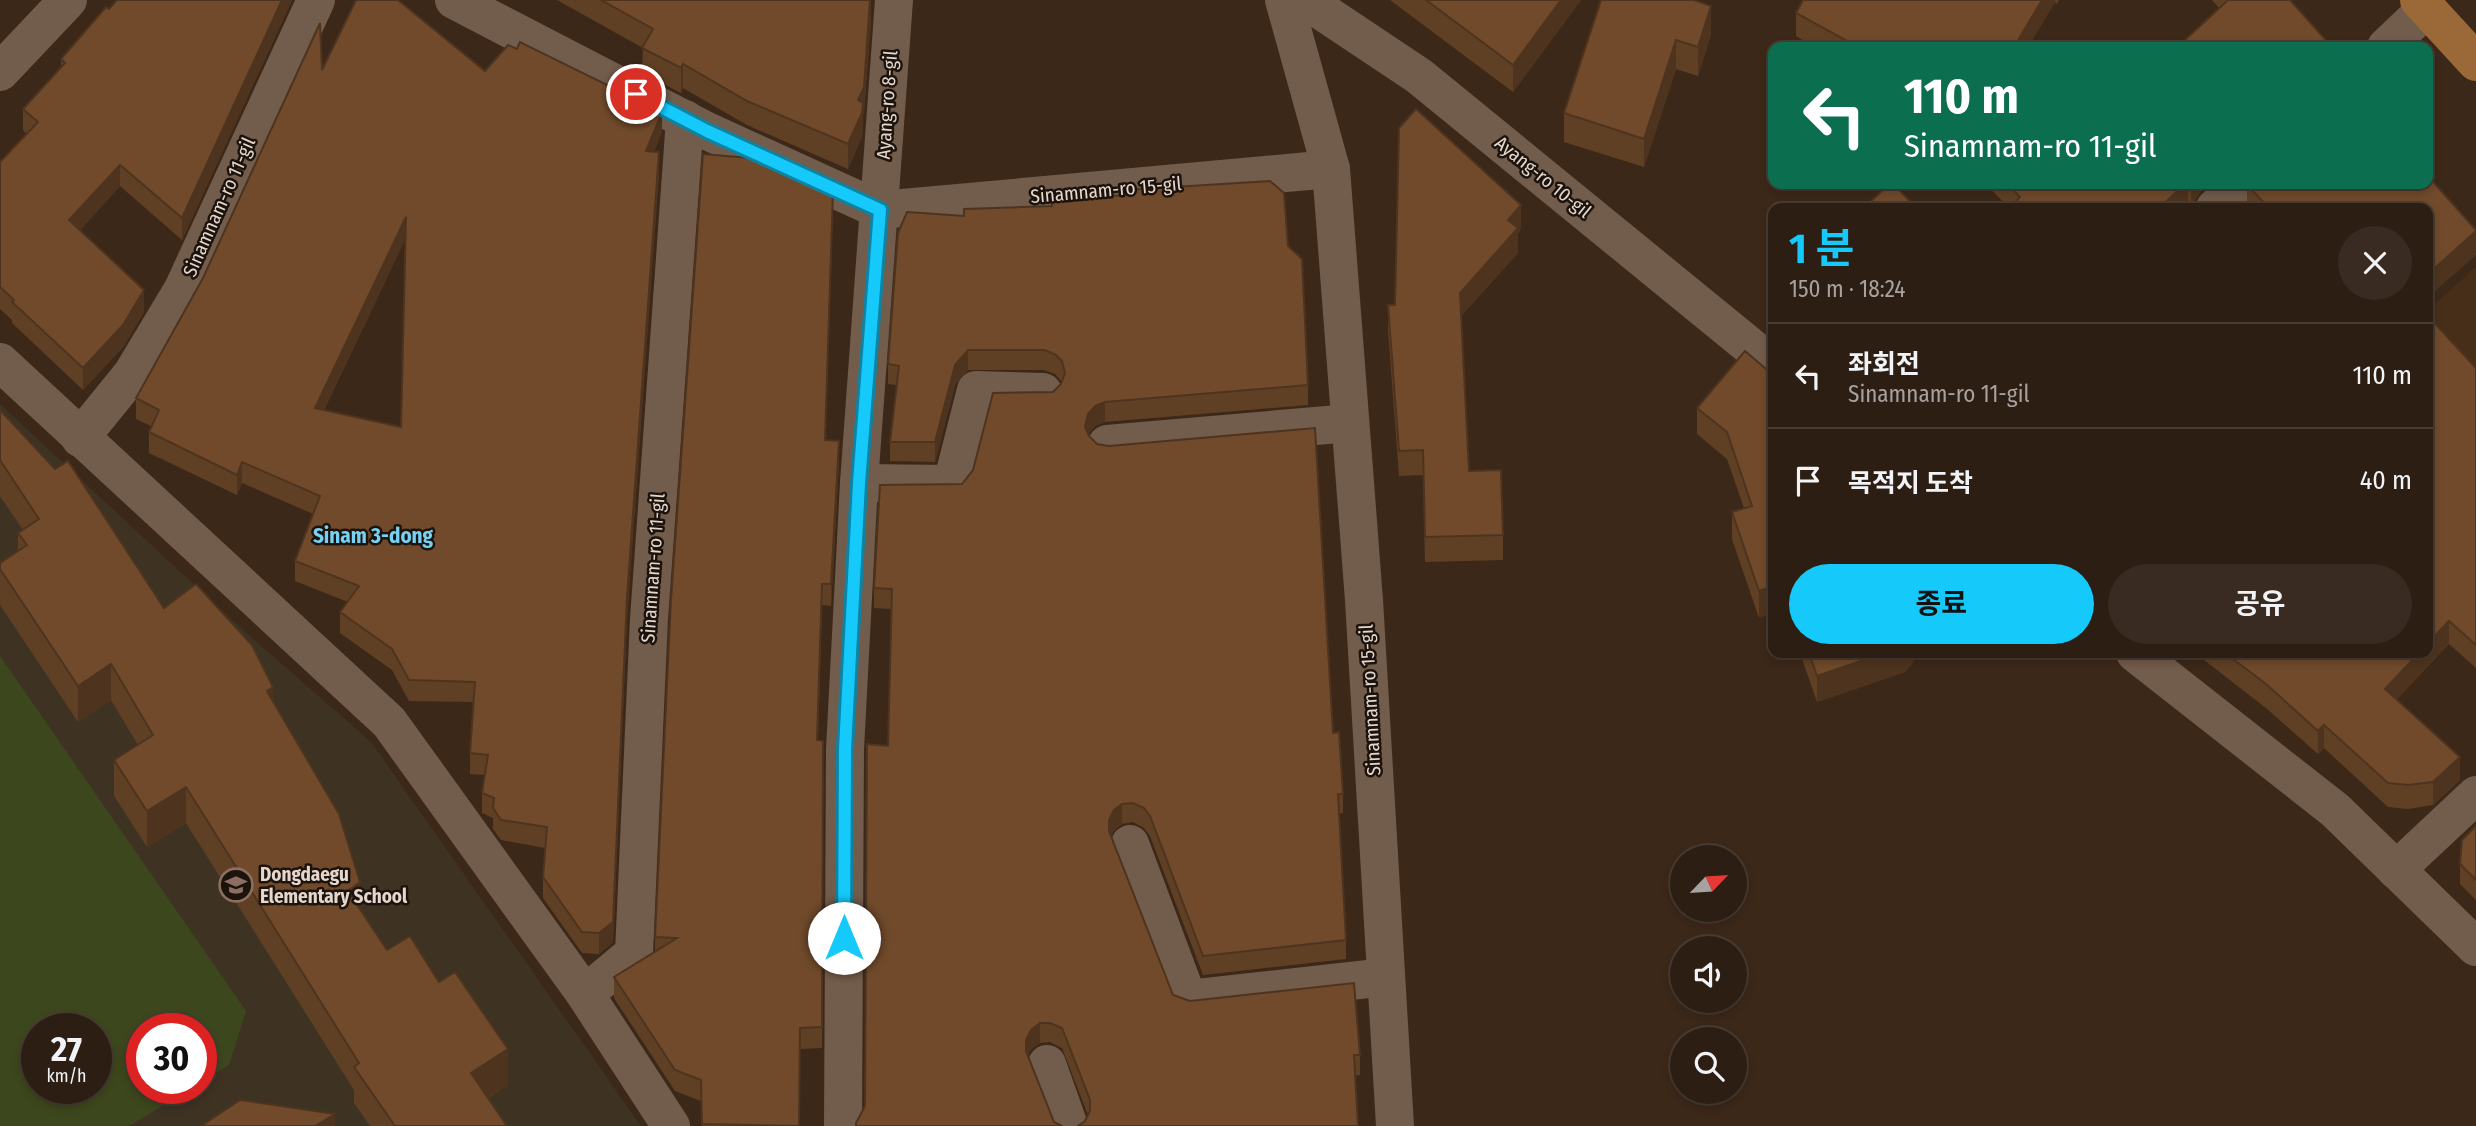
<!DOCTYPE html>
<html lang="ko">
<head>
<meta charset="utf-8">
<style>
  :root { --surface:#2d1e13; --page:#392b21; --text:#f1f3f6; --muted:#a7a2a0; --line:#483c33; --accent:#15cafb }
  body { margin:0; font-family:"Fira Sans Condensed","Noto Sans KR",sans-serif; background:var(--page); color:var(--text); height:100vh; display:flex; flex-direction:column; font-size:26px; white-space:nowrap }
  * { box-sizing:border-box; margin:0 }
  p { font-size:23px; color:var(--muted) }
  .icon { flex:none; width:38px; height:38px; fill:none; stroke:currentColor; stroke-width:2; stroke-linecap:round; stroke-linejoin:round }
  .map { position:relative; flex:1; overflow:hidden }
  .sheet { position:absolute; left:1768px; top:203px; width:665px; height:455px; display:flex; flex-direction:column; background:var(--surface); border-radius:14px; box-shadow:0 4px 10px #0003,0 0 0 2px var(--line) }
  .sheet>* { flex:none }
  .banner { position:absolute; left:1768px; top:42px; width:665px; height:147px; border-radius:14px; box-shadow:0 4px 10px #0003,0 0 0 2px var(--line); background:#0b6e4f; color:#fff; overflow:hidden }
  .needle { width:46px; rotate:65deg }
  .fabs { position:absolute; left:1670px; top:845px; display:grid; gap:14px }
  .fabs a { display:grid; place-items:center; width:77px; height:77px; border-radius:50%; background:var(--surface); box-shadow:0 4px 10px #0003,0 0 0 2px var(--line); font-size:35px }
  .speed { position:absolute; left:21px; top:1013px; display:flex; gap:14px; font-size:35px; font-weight:700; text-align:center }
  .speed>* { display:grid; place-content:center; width:91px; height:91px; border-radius:50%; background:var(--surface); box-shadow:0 4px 10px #0003,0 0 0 2px var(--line); line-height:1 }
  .speed small { font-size:18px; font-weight:400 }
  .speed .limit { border:10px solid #d22; background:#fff; color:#111 }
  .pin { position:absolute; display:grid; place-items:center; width:60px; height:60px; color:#fff; margin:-30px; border:4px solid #fff; border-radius:50%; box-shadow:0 2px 7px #0007 }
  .me { position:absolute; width:77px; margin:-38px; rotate:0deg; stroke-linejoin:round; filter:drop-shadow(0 0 5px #0008) }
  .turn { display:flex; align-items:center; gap:24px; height:147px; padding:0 21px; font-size:32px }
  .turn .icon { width:91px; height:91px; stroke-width:2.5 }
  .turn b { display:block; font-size:49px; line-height:60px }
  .round { display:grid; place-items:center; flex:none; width:74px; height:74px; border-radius:37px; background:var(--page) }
  .summary { display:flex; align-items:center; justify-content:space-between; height:119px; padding:0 21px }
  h1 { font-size:42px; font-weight:700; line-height:52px; color:var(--accent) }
  .action { display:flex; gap:14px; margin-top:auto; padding:14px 21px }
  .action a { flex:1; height:80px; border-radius:42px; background:var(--accent); color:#111; font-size:28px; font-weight:700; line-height:80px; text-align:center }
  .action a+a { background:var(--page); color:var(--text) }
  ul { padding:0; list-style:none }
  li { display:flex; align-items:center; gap:21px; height:105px; padding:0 21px; border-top:2px solid var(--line) }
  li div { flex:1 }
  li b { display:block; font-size:26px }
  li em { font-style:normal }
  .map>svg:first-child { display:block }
  .built { fill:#472e19 }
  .education { fill:#3e3323; fill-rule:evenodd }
  .green { fill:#3d471d; fill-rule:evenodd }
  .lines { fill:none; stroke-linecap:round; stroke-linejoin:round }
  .minor { stroke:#725c4b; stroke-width:38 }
  .major { stroke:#9b6837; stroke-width:38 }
  .wall { fill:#604025; fill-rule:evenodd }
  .shaded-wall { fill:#4e341e }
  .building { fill:#704a2b; stroke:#4e341e; stroke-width:2; fill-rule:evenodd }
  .route-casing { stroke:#0e83a3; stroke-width:18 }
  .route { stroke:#15cafb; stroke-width:12 }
  .labels { text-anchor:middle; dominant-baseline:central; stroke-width:5; stroke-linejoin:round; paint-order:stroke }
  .street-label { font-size:19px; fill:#e5d7ce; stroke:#1c130c }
  .poi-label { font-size:19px; font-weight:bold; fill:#e5d7ce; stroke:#1c130c; text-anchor:start }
  .neighbourhood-label { font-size:21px; font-weight:bold; fill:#76d2f4; stroke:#1c130c }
</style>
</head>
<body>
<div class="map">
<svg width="2476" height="1126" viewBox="0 0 2476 1126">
  <rect width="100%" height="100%" fill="#3c2819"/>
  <polygon class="built" points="2476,267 2476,531 2427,477 2427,311"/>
  <path class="education" d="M 0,404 L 233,621 L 371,742 L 641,1126 L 0,1126 ZM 37,1029 L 96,1029 L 96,1088 L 37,1088 ZM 142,1029 L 201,1029 L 201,1088 L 142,1088 Z"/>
  <path class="green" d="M 0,656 L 246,1011 L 229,1065 L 201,1082 L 201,1029 L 142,1029 L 142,1088 L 191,1089 L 129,1126 L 0,1126 ZM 37,1029 L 96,1029 L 96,1088 L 37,1088 Z"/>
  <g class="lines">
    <g class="minor">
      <polyline points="454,0 707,131 880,210 1331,169"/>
      <polyline points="1284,0 1331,169 1364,600 1395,1126"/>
      <polyline points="1305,0 1419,76 1773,365"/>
      <polyline points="2386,47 2427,8"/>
      <polyline points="0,72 68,0"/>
      <polyline points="2215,208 2241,184"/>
      <polyline points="0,362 389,722 585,994 671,1126"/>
      <polyline points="80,438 132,374 183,289 316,0"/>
      <polyline points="1107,444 1350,423"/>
      <polyline points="859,483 952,484 976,390 1043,392"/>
      <polyline points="2135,653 2335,810 2476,947"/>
      <polyline points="1130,844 1188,999 1386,977"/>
      <polyline points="2396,870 2476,795"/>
      <polyline points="585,994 634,953 649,619 685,119"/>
      <polyline points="1047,1064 1069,1126"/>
      <polyline points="843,1126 845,749 859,483 894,0"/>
    </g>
    <polyline class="major" points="2419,0 2476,62"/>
  </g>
  <g class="wall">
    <polygon points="292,0 182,240 120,186 80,230 144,312 123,347 83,390 12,323 12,320 0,309 0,162 27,134 23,130 23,109 61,67 61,59 109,9"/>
    <polygon points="557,0 871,0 871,20 864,112 863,114 862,137 848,169 747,125 683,88 681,93 642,73 643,48"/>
    <polygon points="1390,0 1581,0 1513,92"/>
    <polygon points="1601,0 1711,34 1698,76 1676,69 1644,167 1564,142 1564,113"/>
    <polygon points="1803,0 2059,0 2057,4 2055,2 2028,47 1815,47 1796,36 1796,13"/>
    <polygon points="2212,0 2290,0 2332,47 2184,47 2184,41 2219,8"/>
    <path d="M 322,70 L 485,71 L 662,132 L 654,151 L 659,172 L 627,618 L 613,942 L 599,954 L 582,953 L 543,898 L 543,877 L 545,848 L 501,840 L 493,829 L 493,818 L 482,813 L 482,793 L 485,775 L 470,774 L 470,753 L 474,702 L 409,701 L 392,670 L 340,633 L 340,612 L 348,602 L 295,581 L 295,561 L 313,514 L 242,483 L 237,495 L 149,453 L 149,432 L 151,426 L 136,419 L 136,398 ZM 405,239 L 401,427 L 324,410 L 374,305 Z"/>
    <polygon points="1986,184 2210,184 2200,192 2191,207 2188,204 2184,208 2009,208"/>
    <polygon points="2247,185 2427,208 2247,208"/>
    <polygon points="833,212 825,440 839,462 831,606 822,605 818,740 823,741 822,1048 800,1049 799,1126 702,1126 701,1101 675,1091 614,998 614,977 655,952 655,937"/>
    <polygon points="1521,229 1518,233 1518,253 1461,316 1469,471 1503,535 1503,560 1425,562 1423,475 1399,476 1388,330 1388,305 1395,305"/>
    <polygon points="1288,246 1308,385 1308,405 1105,422 1095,426 1088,434 1333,733 1343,794 1343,813 1339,814 1346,940 1346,959 1203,975 1150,836 1144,828 1133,822 1122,824 1114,830 1111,835 1173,995 1360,1055 1360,1075 1085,1121 1088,1115 1062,1048 1050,1042 1040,1043 1031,1049 1028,1055 865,1106 888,746 891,609 874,608 874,588 962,484 1061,384 1062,382 1055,374 1044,370 968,370 955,385 935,462 890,461 890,442 897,385 888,384 888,364"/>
    <polygon points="2476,368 2476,668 2449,644 2397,699 2460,780 2433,805 2408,809 2388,807 2324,748 2318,754 2266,708 2195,653 2427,653"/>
    <polygon points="1773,375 1759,618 1732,539 1732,512 1744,508 1727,459 1697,434 1697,408"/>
    <polygon points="0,410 164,608 273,701 360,909 387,950 439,982 508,1085 488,1098 507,1126 370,1126 354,1103 354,1090 186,823 147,847 114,796 114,760 138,745 111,700 78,722 0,605 0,563 18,551 18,533 23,530 0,496"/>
    <polygon points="1800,653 1921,653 1905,672 1817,702"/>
    <polygon points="2476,826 2476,900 2460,884 2460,864"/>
  </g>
  <g class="shaded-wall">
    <polygon points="282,0 292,0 182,240 182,218"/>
    <polygon points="871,0 871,20 864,112 863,114 862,137 848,169 848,144 858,100"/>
    <polygon points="1561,0 1581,0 1513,92 1513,65"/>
    <polygon points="2042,0 2055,0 2055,2 2028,47 2014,47"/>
    <polygon points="1711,6 1711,34 1698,76 1698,47"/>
    <polygon points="1676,40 1676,69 1644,167 1644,139"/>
    <polygon points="683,64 683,88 681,93 681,68"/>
    <polygon points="662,112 662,132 646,171 646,151"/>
    <polygon points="659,152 659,172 627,618 613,942 599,954 599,933 627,597"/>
    <polygon points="120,165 120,186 69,242 69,220"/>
    <polygon points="2185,184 2188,184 2188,204 2184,208 2159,208"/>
    <polygon points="2191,184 2210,184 2200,192 2191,207"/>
    <polygon points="833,191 833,212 825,461 825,440"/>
    <polygon points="1521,205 1521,229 1518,233 1518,253 1460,317 1460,293 1508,220"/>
    <polygon points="406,217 406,238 315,428 315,408"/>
    <polygon points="2476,231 2476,255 2427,298 2427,275"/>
    <polygon points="144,290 144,312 123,347 83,390 83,368"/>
    <polygon points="968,350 968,370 955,385 935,462 935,442 955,365"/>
    <polygon points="1105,402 1105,422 1095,426 1088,434 1085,427 1088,414 1095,406"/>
    <polygon points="839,441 839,462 831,606 831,584"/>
    <polygon points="242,462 242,483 237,495 237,475"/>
    <polygon points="822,584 822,605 817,761 817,740"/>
    <polygon points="1773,586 1773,613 1759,618 1759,591"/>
    <polygon points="2449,621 2449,644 2385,712 2385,689 2419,653 2427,653 2427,644"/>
    <polygon points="1884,653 1921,653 1905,672 1817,702 1817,676"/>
    <polygon points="111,664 111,700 78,722 78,686"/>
    <polygon points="273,687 273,723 267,691"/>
    <polygon points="2324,725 2324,748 2318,754 2318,731"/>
    <polygon points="2460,757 2460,780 2433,805 2433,782"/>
    <polygon points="186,787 186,823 147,847 147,811"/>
    <polygon points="1122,804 1122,824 1114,830 1109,840 1109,820 1114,810"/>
    <polygon points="360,882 360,918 348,891"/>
    <polygon points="1040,1023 1040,1043 1031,1049 1026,1059 1026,1040 1031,1030"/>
    <polygon points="508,1049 508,1085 471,1108 471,1073"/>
    <polygon points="335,1114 335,1126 315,1126"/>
  </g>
  <g class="building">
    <polygon points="117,0 282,0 182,218 120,165 69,220 144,290 123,325 83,368 12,302 14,300 0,287 0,162 38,122 23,109 65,63 61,59 106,7 109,9"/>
    <path d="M 356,0 L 398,0 L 485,71 L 508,45 L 517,49 L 520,42 L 662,112 L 646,151 L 659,152 L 627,597 L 613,922 L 599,933 L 582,932 L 543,877 L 547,827 L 501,820 L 493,808 L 494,798 L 482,793 L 488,755 L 470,753 L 475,682 L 409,680 L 392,649 L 340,612 L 359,586 L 295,561 L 320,496 L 242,462 L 237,475 L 149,432 L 159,410 L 136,398 L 203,278 L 320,23 L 322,70 ZM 406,217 L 401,427 L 315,408 Z"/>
    <polygon points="601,0 870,0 864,87 858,100 863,103 862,113 848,144 747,101 683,64 681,68 642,48 653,29"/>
    <polygon points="1426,0 1561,0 1513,65"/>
    <polygon points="1601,0 1694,0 1711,6 1698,47 1676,40 1644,139 1564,113"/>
    <polygon points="1803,0 2042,0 2014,47 1858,47 1796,13"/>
    <polygon points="2228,0 2290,0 2332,47 2190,47 2184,41"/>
    <polygon points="1416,109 1521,205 1508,220 1518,228 1460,293 1469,471 1501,470 1503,535 1425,537 1423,450 1399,451 1388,305 1395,305 1399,128"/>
    <polygon points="703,154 761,159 833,191 825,440 839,441 831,584 822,584 817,740 823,741 822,1027 800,1028 799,1126 702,1124 701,1080 675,1070 614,977 677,938 655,937 671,599"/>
    <polygon points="2427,175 2476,230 2476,231 2427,275 2427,208 2269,208 2247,185 2248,184 2427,184"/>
    <polygon points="1270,181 1284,193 1288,246 1302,259 1308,385 1105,402 1095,406 1088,414 1085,427 1089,436 1097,444 1109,446 1315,428 1333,733 1339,732 1343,794 1338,794 1346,940 1203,956 1150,816 1144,808 1133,803 1122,804 1114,810 1109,820 1109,831 1173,995 1190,1001 1354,983 1360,1055 1354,1055 1358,1126 1078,1126 1085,1121 1090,1111 1090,1100 1062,1028 1050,1023 1040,1023 1031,1030 1026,1040 1026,1051 1054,1122 1062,1126 856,1126 856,1123 865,1106 867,744 888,746 892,589 874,588 880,485 962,484 973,470 993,393 1053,392 1061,384 1065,373 1062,361 1055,354 1044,350 968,350 955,365 935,442 890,442 899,366 888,364 898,233 907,212 964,216 964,209 1052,206 1051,200 1126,195 1126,190"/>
    <polygon points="1889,184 1893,184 1917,208 1864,208"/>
    <polygon points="2008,184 2185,184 2159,208 2009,208 2020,197"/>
    <polygon points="2427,315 2476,368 2476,645 2449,621 2427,644"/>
    <polygon points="1745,351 1773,375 1773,586 1759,591 1732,512 1752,506 1727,432 1697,408"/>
    <polygon points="0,410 55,469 68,461 164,608 196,584 252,645 273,687 267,691 339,814 360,882 348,891 387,950 410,936 439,982 455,972 508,1049 471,1073 507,1126 395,1126 354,1067 359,1063 186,787 147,811 114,760 153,735 111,664 78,686 0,569 0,563 27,545 18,533 39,519 0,460"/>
    <polygon points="1809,653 1884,653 1817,676"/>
    <polygon points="2225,653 2419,653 2385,689 2460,757 2433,782 2408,785 2388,783 2324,725 2318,731 2266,684"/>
    <polygon points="2476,826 2476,880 2460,864 2462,840"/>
    <polygon points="240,1100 335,1114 315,1126 201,1126"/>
  </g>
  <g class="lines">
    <defs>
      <polyline id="route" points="636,94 707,131 880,210 859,483 845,749 844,938"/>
    </defs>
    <use href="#route" class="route-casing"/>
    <use href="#route" class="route"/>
  </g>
  <defs>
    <symbol id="school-ring" viewBox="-11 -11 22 22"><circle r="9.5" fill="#1c130c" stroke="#8d6e63" stroke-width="1.5"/><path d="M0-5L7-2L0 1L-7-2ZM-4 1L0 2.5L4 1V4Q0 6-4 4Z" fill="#8d6e63"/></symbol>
  </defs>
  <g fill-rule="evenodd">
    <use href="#school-ring" x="217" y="866" width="38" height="38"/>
  </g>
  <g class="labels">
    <g class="street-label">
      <text transform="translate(887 105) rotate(-86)">Ayang-ro 8-gil</text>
      <text transform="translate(1543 177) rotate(39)">Ayang-ro 10-gil</text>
      <text transform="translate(1106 190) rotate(-5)">Sinamnam-ro 15-gil</text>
      <text transform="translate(219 207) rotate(-66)">Sinamnam-ro 11-gil</text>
      <text transform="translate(653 568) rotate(-86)">Sinamnam-ro 11-gil</text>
      <text transform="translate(1370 700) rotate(-93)">Sinamnam-ro 15-gil</text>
    </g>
    <g class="poi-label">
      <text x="260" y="874">Dongdaegu<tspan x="260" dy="22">Elementary School</tspan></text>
    </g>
    <g class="neighbourhood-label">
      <text x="373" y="536">Sinam 3-dong</text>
    </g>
  </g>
</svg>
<div class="fabs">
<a><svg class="needle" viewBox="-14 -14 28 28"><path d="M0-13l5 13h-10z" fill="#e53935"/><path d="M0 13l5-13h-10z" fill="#a7a2a0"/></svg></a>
<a><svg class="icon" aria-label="sound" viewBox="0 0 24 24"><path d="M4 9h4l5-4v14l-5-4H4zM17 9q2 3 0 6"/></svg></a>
<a><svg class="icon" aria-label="search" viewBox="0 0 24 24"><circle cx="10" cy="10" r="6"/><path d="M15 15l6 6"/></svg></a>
</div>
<div class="speed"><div>27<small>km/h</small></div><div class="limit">30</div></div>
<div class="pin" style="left:636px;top:94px;background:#d93025"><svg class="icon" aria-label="arrive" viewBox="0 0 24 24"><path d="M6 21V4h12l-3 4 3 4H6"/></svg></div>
<svg class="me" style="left:844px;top:938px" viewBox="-20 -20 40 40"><circle r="19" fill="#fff"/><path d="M0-13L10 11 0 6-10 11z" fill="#15cafb"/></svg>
<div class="banner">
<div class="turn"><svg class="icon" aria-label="left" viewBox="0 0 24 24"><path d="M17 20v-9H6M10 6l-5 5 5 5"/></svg><div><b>110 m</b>Sinamnam-ro 11-gil</div></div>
</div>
<section class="sheet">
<div class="summary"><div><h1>1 분</h1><p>150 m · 18:24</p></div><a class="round"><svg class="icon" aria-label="close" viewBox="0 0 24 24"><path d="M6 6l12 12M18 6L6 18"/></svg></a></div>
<ul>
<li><svg class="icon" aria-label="left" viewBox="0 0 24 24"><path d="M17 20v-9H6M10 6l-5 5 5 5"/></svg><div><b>좌회전</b><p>Sinamnam-ro 11-gil</p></div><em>110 m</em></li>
<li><svg class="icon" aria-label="arrive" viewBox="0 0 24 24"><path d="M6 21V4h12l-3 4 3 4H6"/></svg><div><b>목적지 도착</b></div><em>40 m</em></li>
</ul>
<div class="action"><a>종료</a><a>공유</a></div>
</section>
</div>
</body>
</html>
